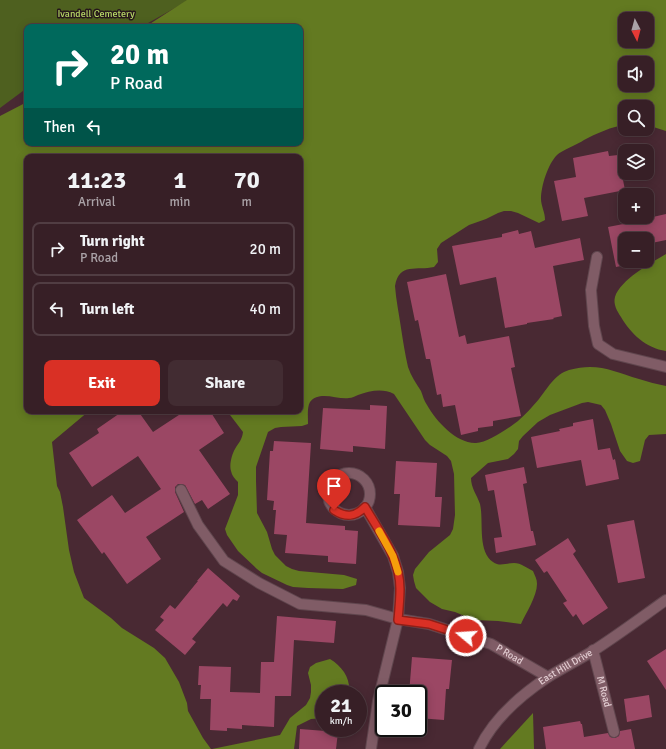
<!DOCTYPE html>
<html lang="en">
<head>
<meta charset="utf-8">
<style>
  :root { --surface:#371f26; --page:#422c32; --text:#f1f3f6; --muted:#aaa2a7; --line:#513d43; --accent:#d93025 }
  body { margin:0; font-family:Signika,sans-serif; background:var(--page); color:var(--text); height:100vh; display:flex; flex-direction:column; font-size:15px; white-space:nowrap }
  * { box-sizing:border-box; margin:0 }
  p { font-size:13px; color:var(--muted) }
  .icon { flex:none; width:22px; height:22px; fill:none; stroke:currentColor; stroke-width:2; stroke-linecap:round; stroke-linejoin:round }
  .map { position:relative; flex:1; overflow:hidden }
  .drawer { position:absolute; left:24px; top:154px; width:279px; height:260px; display:flex; flex-direction:column; background:var(--surface); border-radius:8px; box-shadow:0 2px 10px #0003,0 0 0 1px var(--line) }
  .drawer>* { flex:none }
  .banner { position:absolute; left:24px; top:24px; width:279px; height:122px; border-radius:8px; box-shadow:0 2px 10px #0003,0 0 0 1px var(--line); background:#00695c; color:#fff; overflow:hidden }
  .needle { width:26px; rotate:174deg }
  .controls { position:absolute; left:618px; top:12px; display:grid; gap:8px }
  .controls a { display:grid; place-items:center; width:36px; height:36px; border-radius:8px; background:var(--surface); box-shadow:0 2px 10px #0003,0 0 0 1px var(--line); font-size:20px }
  .speed { position:absolute; left:315px; top:685px; display:flex; gap:8px; font-size:20px; font-weight:700; text-align:center }
  .speed>* { display:grid; place-content:center; width:52px; height:52px; border-radius:50%; background:var(--surface); box-shadow:0 2px 10px #0003,0 0 0 1px var(--line); line-height:1 }
  .speed small { font-size:10px; font-weight:400 }
  .speed .limit { border:2px solid #111; border-radius:6px; background:#fff; color:#111 }
  .pin { position:absolute; display:grid; place-items:center; width:34px; height:34px; color:#fff; margin:-41px -17px; border-radius:50% 50% 50% 0; rotate:-45deg; box-shadow:0 0 4px #0007 }
  .pin .icon { rotate:45deg }
  .me { position:absolute; width:44px; margin:-22px; rotate:288deg; stroke-linejoin:round; filter:drop-shadow(0 0 3px #0008) }
  .turn { display:flex; align-items:center; gap:14px; height:84px; padding:0 20px; font-size:18px }
  .turn .icon { width:52px; height:52px; stroke-width:2.5 }
  .turn b { display:block; font-size:28px; line-height:34px }
  .then { display:flex; align-items:center; height:38px; padding:0 20px; background:#0003; gap:8px; font-size:15px }
  .eta { display:flex; justify-content:space-evenly; align-items:center; height:68px; text-align:center }
  .eta b { font-size:24px; font-weight:700; line-height:28px }
  .button { display:flex; gap:8px; margin-top:auto; padding:8px 20px }
  .button a { flex:1; height:46px; border-radius:8px; background:var(--accent); color:#fff; font-size:16px; font-weight:700; line-height:46px; text-align:center }
  .button a+a { background:var(--page); color:var(--text) }
  ul { padding:0; list-style:none }
  li { display:flex; align-items:center; gap:12px; height:54px; margin:0 8px 6px; padding:0 12px; border:2px solid var(--line); border-radius:8px }
  li div { flex:1 }
  li b { display:block; font-size:15px }
  li em { font-style:normal }
  .map>svg:first-child { display:block }
  .green { fill:#4e601f }
  .forest { fill:#637a21; fill-rule:evenodd }
  .building { fill:#9b4764 }
  .lines { fill:none; stroke-linecap:round; stroke-linejoin:round }
  .minor-casing { stroke:#60464e; stroke-width:12 }
  .minor { stroke:#805c66; stroke-width:10 }
  .route-casing { stroke:#8d1f18; stroke-width:10 }
  .route { stroke:#d93025; stroke-width:7 }
  .slow { stroke:#f59e0b; stroke-width:7 }
  .labels { text-anchor:middle; dominant-baseline:central; stroke-width:3; stroke-linejoin:round; paint-order:stroke }
  .park-label { font-size:10px; fill:#b6d766; stroke:#26171b }
  .street-label { font-size:10px; fill:#e2cdd2; stroke:#26171b }
</style>
</head>
<body>
<div class="map">
<svg width="666" height="749" viewBox="0 0 666 749">
  <rect width="100%" height="100%" fill="#492933"/>
  <polygon class="green" points="0,0 189,0 141,27 27,27 27,88 0,108"/>
  <g class="forest">
    <path d="M 187,0 L 666,0 L 666,131 L 647,125 L 647,107 L 625,107 L 625,125 C 613,126 595,134 584,140 C 578,144 561,151 557,155 C 548,164 541,186 541,199 C 541,206 545,212 545,220 L 539,223 L 518,213 L 511,211 L 504,211 L 498,213 L 486,219 L 469,225 L 441,243 L 437,249 L 438,262 L 434,267 C 417,271 399,262 395,286 C 396,300 399,314 401,328 C 403,341 405,354 408,367 C 411,376 416,383 421,391 C 423,396 424,401 427,405 C 436,421 456,443 475,443 C 486,444 509,428 518,421 C 525,415 533,406 539,399 C 547,389 555,374 569,370 C 597,362 613,371 639,379 C 648,382 657,384 666,386 L 666,434 L 649,435 L 645,440 L 640,461 L 633,463 L 627,461 L 620,451 L 611,424 L 605,410 L 601,405 L 588,402 L 582,403 L 550,415 L 538,422 L 523,436 L 519,441 L 518,449 L 514,454 L 508,459 L 488,463 L 471,478 C 471,488 477,495 480,504 C 484,521 477,551 493,562 C 500,567 506,563 514,563 C 521,563 527,568 533,571 C 535,576 537,579 537,584 C 537,596 526,613 521,624 L 498,621 L 474,620 L 455,612 L 442,609 L 430,602 L 416,588 L 414,581 L 413,575 L 415,569 L 429,552 L 450,535 L 453,529 L 455,515 L 454,474 L 451,461 L 447,456 L 430,445 L 425,440 L 394,394 C 382,388 370,391 358,395 C 355,396 352,398 349,398 C 338,400 319,390 310,402 C 307,407 308,417 308,424 L 302,426 L 281,427 L 275,428 L 268,432 L 256,467 L 256,481 L 257,513 L 267,532 L 272,549 L 275,555 L 286,566 L 292,569 L 299,571 L 344,575 L 357,579 L 356,585 L 343,589 L 308,588 L 293,587 L 287,585 L 262,573 L 257,569 L 238,551 L 227,535 L 225,529 L 238,495 L 238,482 C 235,479 232,476 231,471 C 229,465 232,454 235,449 C 239,442 242,440 243,432 L 227,411 L 300,411 L 300,157 L 27,157 L 27,411 L 89,411 L 52,442 L 57,486 L 60,492 L 63,507 L 69,550 L 74,572 L 84,598 L 111,618 L 122,628 L 154,648 L 165,658 L 179,682 L 187,703 L 188,711 L 203,738 L 211,749 L 0,749 L 0,116 L 27,102 L 27,143 L 300,143 L 300,27 L 145,27 ZM 625,19 L 647,19 L 647,41 L 625,41 ZM 625,63 L 647,63 L 647,85 L 625,85 Z"/>
    <path d="M 666,254 L 666,351 C 646,348 631,334 621,317 C 617,311 613,304 615,297 C 620,280 651,263 666,254 Z"/>
    <path d="M 330,659 C 343,667 351,679 349,694 L 324,694 L 324,718 L 311,719 L 297,726 L 294,749 L 212,749 L 280,735 L 290,718 L 306,705 L 310,698 L 311,692 L 311,685 L 308,673 L 310,667 L 316,663 Z"/>
    <polygon points="533,713 534,749 500,749"/>
  </g>
  <g class="building">
    <polygon points="608,151 609,156 618,155 625,190 584,198 588,216 562,221 554,181 576,177 573,158"/>
    <polygon points="666,214 666,240 647,244 647,239 625,239 625,261 640,261 640,262 616,267 608,227 644,220 644,219"/>
    <polygon points="518,230 519,234 531,231 535,248 580,238 584,260 553,266 562,316 553,318 554,319 527,323 527,324 505,328 496,277 460,285 452,246 502,237 502,234"/>
    <polygon points="446,274 459,337 465,335 467,344 509,336 515,367 511,368 521,416 493,421 493,426 478,428 478,431 461,435 455,405 443,407 441,394 437,395 430,359 426,359 418,320 415,321 407,282"/>
    <polygon points="370,405 387,406 385,449 353,446 353,452 320,449 323,408 370,410"/>
    <polygon points="123,411 138,411 153,432 185,411 210,411 224,433 199,450 230,494 208,509 202,500 195,504 185,485 181,484 178,484 175,487 175,492 184,512 146,537 161,559 127,584 104,552 102,554 77,520 112,495 125,513 161,489 138,456 92,487 69,453 99,433 97,429"/>
    <polygon points="593,419 598,450 610,448 613,460 615,459 619,479 586,486 581,460 537,468 531,437 560,431 559,429 573,426 573,423"/>
    <polygon points="274,441 311,443 306,523 345,526 345,530 358,531 356,564 328,562 328,556 285,553 287,535 274,534 276,510 273,510 274,501 267,500 270,451 273,451"/>
    <polygon points="396,461 437,463 435,497 442,497 440,527 398,525 400,494 394,494"/>
    <polygon points="524,467 527,483 523,484 531,531 533,531 536,545 496,553 494,538 502,537 494,490 488,491 485,475"/>
    <polygon points="634,520 645,578 618,583 607,525"/>
    <polygon points="568,538 576,551 573,554 608,608 583,625 576,614 573,617 563,603 567,601 547,571 544,573 535,560"/>
    <polygon points="208,568 240,596 237,601 233,599 227,607 223,603 192,639 196,642 185,655 155,630 164,620 160,617 170,605 175,609 198,581 197,581"/>
    <polygon points="277,616 336,621 334,643 294,640 291,696 275,696 274,727 242,725 242,729 227,728 227,731 210,730 211,699 200,699 201,685 198,685 199,666 231,667 230,692 260,693 261,662 274,662"/>
    <polygon points="666,649 666,690 647,661"/>
    <polygon points="412,657 452,660 449,689 446,689 444,720 418,718 418,694 409,694"/>
    <polygon points="649,695 652,717 627,722 624,699"/>
    <polygon points="580,721 581,724 582,724 584,737 608,733 610,737 615,738 619,736 620,731 631,729 635,749 546,749 543,727"/>
    <polygon points="300,729 338,732 336,749 299,749"/>
  </g>
  <g class="lines">
    <defs>
      <g id="minor">
        <polyline points="597,257 591,290 594,326 598,344 613,354 666,367"/>
        <circle cx="349" cy="494" r="21"/>
        <path id="s1" d="M 181,490 L 198,525 L 224,561 L 259,583 L 300,604 L 366,610 L 398,619 L 429,624 L 491,644 L 548,677"/>
        <polyline points="365,507 393,556 398,572 400,588 398,619 378,701 371,749"/>
        <path id="s2" d="M 593,650 L 614,732"/>
        <path id="s3" d="M 479,749 C 493,719 521,695 548,677 C 563,668 578,660 593,651 C 618,635 642,617 666,600"/>
      </g>
    </defs>
    <use href="#minor" class="minor-casing"/>
    <use href="#minor" class="minor"/>
  </g>
  <g class="lines">
    <defs>
      <path id="route" d="M 334,510 C 346,518 355,517 365,507 C 380,533 400,558 400,589 C 400,599 399,609 398,620 L 429,624 L 466,636"/>
    </defs>
    <use href="#route" class="route-casing"/>
    <use href="#route" class="route"/>
    <polyline class="slow" points="379,531 393,556 398,572"/>
  </g>
  <g class="labels">
    <g class="park-label">
      <text x="96" y="14">Ivandell Cemetery</text>
    </g>
    <g class="street-label">
      <text stroke="none"><textPath href="#s1" startOffset="388">P Road</textPath></text>
      <text stroke="none"><textPath href="#s3" startOffset="121">East Hill Drive</textPath></text>
      <text stroke="none"><textPath href="#s2" startOffset="43">M Road</textPath></text>
    </g>
  </g>
</svg>
<div class="controls">
<a><svg class="needle" viewBox="-14 -14 28 28"><path d="M0-13l5 13h-10z" fill="#e53935"/><path d="M0 13l5-13h-10z" fill="#aaa2a7"/></svg></a>
<a><svg class="icon" aria-label="sound" viewBox="0 0 24 24"><path d="M4 9h4l5-4v14l-5-4H4zM17 9q2 3 0 6"/></svg></a>
<a><svg class="icon" aria-label="search" viewBox="0 0 24 24"><circle cx="10" cy="10" r="6"/><path d="M15 15l6 6"/></svg></a>
<a><svg class="icon" aria-label="layers" viewBox="0 0 24 24"><path d="M12 4l9 5-9 5-9-5zM3 14l9 5 9-5"/></svg></a>
<a>+</a>
<a>−</a>
</div>
<div class="speed"><div>21<small>km/h</small></div><div class="limit">30</div></div>
<div class="pin" style="left:334px;top:510px;background:#d93025"><svg class="icon" aria-label="arrive" viewBox="0 0 24 24"><path d="M6 21V4h12l-3 4 3 4H6"/></svg></div>
<svg class="me" style="left:466px;top:636px" viewBox="-20 -20 40 40"><circle r="17" fill="#d93025" stroke="#fff" stroke-width="3"/><path d="M0-11L8 9 0 5-8 9z" fill="#fff"/></svg>
<div class="banner">
<div class="turn"><svg class="icon" aria-label="right" viewBox="0 0 24 24"><path d="M7 20v-9h11M14 6l5 5-5 5"/></svg><div><b>20 m</b>P Road</div></div>
<div class="then">Then<svg class="icon" aria-label="left" viewBox="0 0 24 24"><path d="M17 20v-9H6M10 6l-5 5 5 5"/></svg></div>
</div>
<section class="drawer">
<div class="eta">
<div><b>11:23</b><p>Arrival</p></div>
<div><b>1</b><p>min</p></div>
<div><b>70</b><p>m</p></div>
</div>
<ul>
<li><svg class="icon" aria-label="right" viewBox="0 0 24 24"><path d="M7 20v-9h11M14 6l5 5-5 5"/></svg><div><b>Turn right</b><p>P Road</p></div><em>20 m</em></li>
<li><svg class="icon" aria-label="left" viewBox="0 0 24 24"><path d="M17 20v-9H6M10 6l-5 5 5 5"/></svg><div><b>Turn left</b></div><em>40 m</em></li>
</ul>
<div class="button"><a>Exit</a><a>Share</a></div>
</section>
</div>
</body>
</html>
